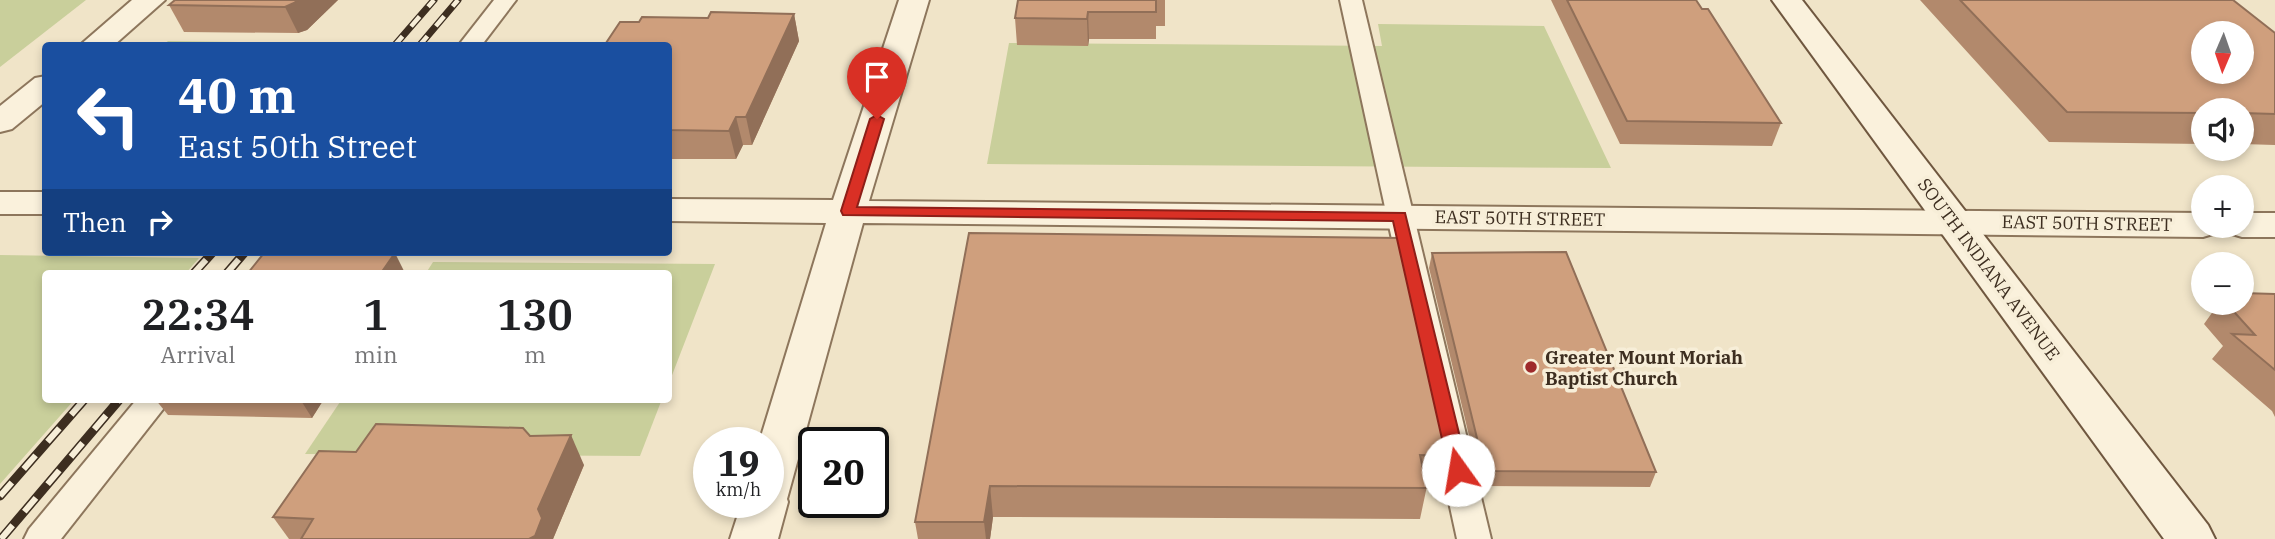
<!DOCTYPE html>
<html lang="en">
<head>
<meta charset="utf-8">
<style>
  :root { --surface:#fff; --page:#f6f6f6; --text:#202124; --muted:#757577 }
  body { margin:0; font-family:"IBM Plex Serif",serif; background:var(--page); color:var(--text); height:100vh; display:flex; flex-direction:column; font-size:26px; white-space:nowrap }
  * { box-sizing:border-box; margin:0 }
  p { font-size:23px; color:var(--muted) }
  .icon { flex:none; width:38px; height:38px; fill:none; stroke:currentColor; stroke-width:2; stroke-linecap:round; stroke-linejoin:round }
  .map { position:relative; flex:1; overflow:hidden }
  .sheet { position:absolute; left:42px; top:270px; width:630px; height:133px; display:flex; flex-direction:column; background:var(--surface); border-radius:7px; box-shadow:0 4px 10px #0003 }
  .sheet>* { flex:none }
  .banner { position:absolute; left:42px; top:42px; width:630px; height:214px; border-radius:7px; box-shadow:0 4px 10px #0003; background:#1a4fa0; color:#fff; overflow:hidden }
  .needle { width:46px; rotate:182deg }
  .fabs { position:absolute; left:2191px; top:21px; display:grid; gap:14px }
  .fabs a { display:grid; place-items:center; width:63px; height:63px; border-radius:50%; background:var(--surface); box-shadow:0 4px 10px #0003; font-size:35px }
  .speed { position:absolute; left:693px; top:427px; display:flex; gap:14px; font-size:35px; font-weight:700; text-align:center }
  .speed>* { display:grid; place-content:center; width:91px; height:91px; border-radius:50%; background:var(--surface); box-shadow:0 4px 10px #0003; line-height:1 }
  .speed small { font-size:18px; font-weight:400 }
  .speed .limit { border:4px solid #111; border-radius:10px; background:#fff; color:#111 }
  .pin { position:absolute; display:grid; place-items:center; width:60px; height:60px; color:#fff; margin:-72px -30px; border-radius:50% 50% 50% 0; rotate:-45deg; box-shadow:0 0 7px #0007 }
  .pin .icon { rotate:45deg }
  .me { position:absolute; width:77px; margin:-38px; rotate:347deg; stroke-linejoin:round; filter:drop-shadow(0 0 5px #0008) }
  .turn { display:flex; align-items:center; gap:24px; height:147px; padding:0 21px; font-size:32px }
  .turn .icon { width:91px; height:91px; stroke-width:2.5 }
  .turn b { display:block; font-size:49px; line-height:60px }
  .then { display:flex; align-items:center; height:66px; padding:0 21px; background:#0003; gap:14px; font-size:26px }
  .eta { display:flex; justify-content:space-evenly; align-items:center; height:119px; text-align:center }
  .eta b { font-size:42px; font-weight:600; line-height:49px }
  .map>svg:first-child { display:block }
  .green { fill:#c9cf9b }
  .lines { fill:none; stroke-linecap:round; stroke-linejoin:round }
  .lane-casing { stroke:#8d765c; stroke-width:4 }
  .street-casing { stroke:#8d765c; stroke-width:4 }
  .secondary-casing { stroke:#6f573f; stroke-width:4 }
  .lane { fill:#faf1dc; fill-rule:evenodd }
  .street { fill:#faf1dc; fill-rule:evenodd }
  .secondary { fill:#faf1dc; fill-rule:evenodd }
  .rail-far1-casing { stroke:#3d2e20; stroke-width:7 }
  .rail-casing { stroke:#3d2e20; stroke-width:9 }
  .rail-far1 { stroke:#f7eed8; stroke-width:4.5; stroke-dasharray:13; stroke-linecap:butt }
  .rail { stroke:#f7eed8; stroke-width:6; stroke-dasharray:18; stroke-linecap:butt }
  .wall { fill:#b2896c }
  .shaded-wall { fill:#916f58 }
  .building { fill:#cf9f7d; stroke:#916f58; stroke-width:2; fill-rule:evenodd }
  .route { fill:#d93025; stroke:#8d1f18; stroke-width:2 }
  .poi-dot { fill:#9e2a2b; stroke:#f7eed8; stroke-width:2.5 }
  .labels { text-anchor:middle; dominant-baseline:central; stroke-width:7; stroke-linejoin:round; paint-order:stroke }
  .street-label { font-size:18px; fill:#3d2e20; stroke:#f7eed8 }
  .poi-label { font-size:18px; font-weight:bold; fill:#3d2e20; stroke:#f7eed8; text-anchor:start }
</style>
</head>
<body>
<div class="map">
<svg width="2275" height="539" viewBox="0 0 2275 539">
  <rect width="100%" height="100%" fill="#f0e4c8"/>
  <g class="green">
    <polygon points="0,0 86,0 0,67"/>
    <polygon points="1378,24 1544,26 1611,168 987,164 1009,43 1382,46"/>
    <polygon points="168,41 384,44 163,45"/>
    <polygon points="0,255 199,258 186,273 46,273 46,399 75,399 0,484"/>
    <polygon points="433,262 715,264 669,383 668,273 426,273"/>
    <polygon points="342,399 662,399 640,456 305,454"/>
  </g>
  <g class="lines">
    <defs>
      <g id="lane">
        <polygon points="494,0 516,0 481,46 458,46"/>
        <polygon points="1340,0 1362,0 1491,539 1457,539"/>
        <polygon points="137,399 171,399 61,539 24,539 29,529"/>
      </g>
      <g id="street">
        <polygon points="132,0 165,0 113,46 79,46"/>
        <polygon points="899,0 929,0 869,201 2203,213 2203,226 2221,226 2216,233 2203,237 863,223 787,499 788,502 778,539 730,539 742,502 768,502 768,443 759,443 826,223 668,221 668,199 833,200"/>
        <polygon points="46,76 46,101 12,129 0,132 0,106 35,78"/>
        <rect x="0" y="192" width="46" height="22"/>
        <polygon points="2242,213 2275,213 2275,237 2242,237 2229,233 2224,226 2242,226"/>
      </g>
      <polygon id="secondary" points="1772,0 1802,0 2208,525 2215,539 2164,539"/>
    </defs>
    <use href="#lane" class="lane-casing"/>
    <use href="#street" class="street-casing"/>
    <use href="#secondary" class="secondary-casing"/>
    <use href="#lane" class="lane"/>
    <use href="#street" class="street"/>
    <use href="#secondary" class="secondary"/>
    <defs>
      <g id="rail-far1">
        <polyline points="394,46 434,0"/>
        <polyline points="419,46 458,0"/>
      </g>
      <g id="rail">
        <polyline points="194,273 213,252"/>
        <polyline points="227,273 245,252"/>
        <polyline points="0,496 85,399"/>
        <polyline points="1,539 120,399"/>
      </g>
    </defs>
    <use href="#rail-far1" class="rail-far1-casing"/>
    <use href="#rail" class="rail-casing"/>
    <use href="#rail-far1" class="rail-far1"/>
    <use href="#rail" class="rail"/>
  </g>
  <g class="wall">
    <polygon points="338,0 307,30 298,33 184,32 169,5"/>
    <polygon points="1018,0 1165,0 1165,26 1156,26 1156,39 1089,39 1088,46 1017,45 1015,18"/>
    <polygon points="1551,0 1696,0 1781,123 1772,146 1620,144"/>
    <polygon points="1920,0 2233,0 2275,33 2275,145 2242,144 2242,110 2203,110 2203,144 2049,142"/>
    <polygon points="794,14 799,41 752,145 743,145 736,159 668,159 668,46 639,22"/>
    <polygon points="969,233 1450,456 1443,486 1427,486 1420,519 993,517 990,539 918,539 915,522"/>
    <polygon points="1432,253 1656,472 1650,487 1481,486 1429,268"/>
    <polygon points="2275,294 2275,417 2272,411 2212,359 2223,346 2204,324 2219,303 2242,303"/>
    <polygon points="155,399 324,399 312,418 168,415"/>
    <polygon points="530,436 584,465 553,539 289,539 273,517 356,452"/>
  </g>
  <g class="shaded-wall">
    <polygon points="298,0 338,0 307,30 298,33 285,7"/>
    <polygon points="1088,12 1089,39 1088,46 1087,19"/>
    <polygon points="794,14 799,41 752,145 746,117"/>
    <polygon points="736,117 743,145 736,159 729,131"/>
    <polygon points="395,253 405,273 381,273"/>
    <polygon points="300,399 324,399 312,418"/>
    <polygon points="571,435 584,465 553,539 529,539 538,509"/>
    <polygon points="990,486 993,517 990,539 986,539 984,522"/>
  </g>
  <g class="building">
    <polygon points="175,0 298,0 294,3 285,7 169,5"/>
    <polygon points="1018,0 1156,0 1156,12 1088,12 1087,19 1015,18"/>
    <polygon points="1567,0 1696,0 1702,9 1708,9 1781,123 1627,121"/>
    <path d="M 1960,0 L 2233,0 L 2275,33 L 2275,114 L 2242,113 L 2242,110 L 2203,110 L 2203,113 L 2067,112 ZM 2203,33 L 2242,33 L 2242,72 L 2203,72 Z"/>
    <polygon points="711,12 794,14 746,117 736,117 729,131 668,130 668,46 604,46 620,22 639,22 642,17 708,18"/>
    <polygon points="969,233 1401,238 1450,456 1420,455 1427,488 990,486 984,522 915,522"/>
    <polygon points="267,252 299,252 299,253 395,253 381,273 248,273 264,253"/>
    <polygon points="1566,252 1656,472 1485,471 1432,253"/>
    <polygon points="2242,293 2275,294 2275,370 2232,334 2255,335 2226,303 2242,303"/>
    <polygon points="376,424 523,428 530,436 571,435 538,509 542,518 535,536 529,539 301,539 313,519 273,517 319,451 356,452"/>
  </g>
  <polygon class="route" points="877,115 884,119 857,207 1405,213 1468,470 1465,476 1458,478 1451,476 1449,470 1393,221 843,215 841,211 870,119"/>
  <circle class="poi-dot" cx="1531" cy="367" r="7"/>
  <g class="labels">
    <g class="street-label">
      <text transform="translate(1520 218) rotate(1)">EAST 50TH STREET</text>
      <text transform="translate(2087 223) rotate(1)">EAST 50TH STREET</text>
      <text transform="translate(1989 269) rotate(53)">SOUTH INDIANA AVENUE</text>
    </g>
    <g class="poi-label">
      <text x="1545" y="357">Greater Mount Moriah<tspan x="1545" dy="21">Baptist Church</tspan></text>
    </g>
  </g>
</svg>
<div class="fabs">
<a><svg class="needle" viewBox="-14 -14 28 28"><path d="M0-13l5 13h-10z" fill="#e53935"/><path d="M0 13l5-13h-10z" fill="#757577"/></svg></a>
<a><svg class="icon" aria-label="sound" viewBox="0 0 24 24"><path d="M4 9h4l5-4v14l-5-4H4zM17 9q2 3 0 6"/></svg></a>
<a>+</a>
<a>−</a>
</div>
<div class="speed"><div>19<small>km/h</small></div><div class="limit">20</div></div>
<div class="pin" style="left:877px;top:119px;background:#d93025"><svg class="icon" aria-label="arrive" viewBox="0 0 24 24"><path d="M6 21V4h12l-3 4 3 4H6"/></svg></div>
<svg class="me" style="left:1458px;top:470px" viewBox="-20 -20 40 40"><circle r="19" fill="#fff"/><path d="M0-13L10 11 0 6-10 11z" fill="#d93025"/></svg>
<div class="banner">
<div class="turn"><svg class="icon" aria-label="left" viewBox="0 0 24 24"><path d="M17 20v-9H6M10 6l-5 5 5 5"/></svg><div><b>40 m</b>East 50th Street</div></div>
<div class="then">Then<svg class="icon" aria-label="right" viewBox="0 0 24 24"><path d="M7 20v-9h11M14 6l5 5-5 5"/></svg></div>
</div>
<section class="sheet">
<div class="eta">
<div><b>22:34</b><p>Arrival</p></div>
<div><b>1</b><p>min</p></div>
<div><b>130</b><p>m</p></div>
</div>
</section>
</div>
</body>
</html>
